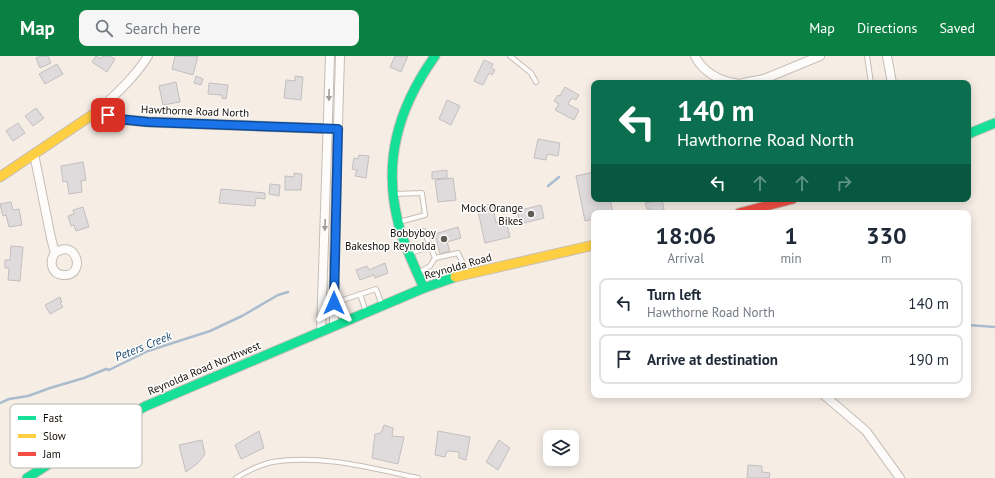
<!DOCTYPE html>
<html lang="en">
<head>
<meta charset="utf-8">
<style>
  :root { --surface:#fff; --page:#f6f6f7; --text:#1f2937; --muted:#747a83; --line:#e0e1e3; --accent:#0b8043 }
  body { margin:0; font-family:"PT Sans",sans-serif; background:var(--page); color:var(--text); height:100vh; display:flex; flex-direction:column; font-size:15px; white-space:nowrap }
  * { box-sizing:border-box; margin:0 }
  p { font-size:13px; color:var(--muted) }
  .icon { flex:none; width:22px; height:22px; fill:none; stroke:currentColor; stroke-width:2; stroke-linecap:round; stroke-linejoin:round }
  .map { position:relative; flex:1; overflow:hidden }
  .side { position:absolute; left:591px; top:154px; width:380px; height:188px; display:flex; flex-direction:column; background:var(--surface); border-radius:8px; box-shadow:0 2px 10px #0003 }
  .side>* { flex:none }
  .banner { position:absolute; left:591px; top:24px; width:380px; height:122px; border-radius:8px; box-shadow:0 2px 10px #0003; background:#0b6e4f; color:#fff; overflow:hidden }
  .tools { position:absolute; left:543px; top:374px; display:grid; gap:8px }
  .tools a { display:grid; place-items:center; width:36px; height:36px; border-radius:8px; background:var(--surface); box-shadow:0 2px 10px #0003; font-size:20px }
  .pin { position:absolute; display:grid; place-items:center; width:34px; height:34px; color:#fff; margin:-17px; border-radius:8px; box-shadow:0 2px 6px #0006 }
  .me { position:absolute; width:44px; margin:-22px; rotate:0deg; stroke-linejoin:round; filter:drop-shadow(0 0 3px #0008) }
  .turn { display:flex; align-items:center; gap:14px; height:84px; padding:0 20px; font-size:18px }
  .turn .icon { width:52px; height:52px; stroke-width:2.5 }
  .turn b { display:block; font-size:28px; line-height:34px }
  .lanes { display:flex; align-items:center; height:38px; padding:0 20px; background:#0003; justify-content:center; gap:20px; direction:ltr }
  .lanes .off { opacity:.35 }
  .eta { display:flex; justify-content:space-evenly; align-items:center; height:68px; text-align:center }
  .eta b { font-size:24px; font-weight:800; line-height:28px }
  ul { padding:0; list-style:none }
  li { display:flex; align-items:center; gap:12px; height:50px; margin:0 8px 6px; padding:0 12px; border:2px solid var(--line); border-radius:8px }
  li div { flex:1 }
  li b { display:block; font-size:15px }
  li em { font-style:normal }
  header { display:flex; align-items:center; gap:24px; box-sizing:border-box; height:56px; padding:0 20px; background:var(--accent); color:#fff }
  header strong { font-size:19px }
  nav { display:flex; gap:22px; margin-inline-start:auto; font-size:14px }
  .search { width:280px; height:36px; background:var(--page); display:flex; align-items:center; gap:10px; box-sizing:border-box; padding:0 14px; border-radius:8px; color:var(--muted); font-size:15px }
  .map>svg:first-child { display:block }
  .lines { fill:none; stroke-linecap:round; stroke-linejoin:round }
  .stream { stroke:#aabccd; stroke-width:2.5 }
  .building { fill:#dfdadb; stroke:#c3bfbf }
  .lane-casing { stroke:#c6beb6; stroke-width:6 }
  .street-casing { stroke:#c6beb6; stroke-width:10 }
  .fast-casing { stroke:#c6beb6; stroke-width:11 }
  .slow-casing { stroke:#c6beb6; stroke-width:11 }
  .jam-casing { stroke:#c6beb6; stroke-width:11 }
  .lane { stroke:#fefcfb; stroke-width:4 }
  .street { stroke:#fefcfb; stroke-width:8 }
  .fast { stroke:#16e098; stroke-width:9 }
  .slow { stroke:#ffcf43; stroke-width:9 }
  .jam { stroke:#f24e42; stroke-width:9 }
  .oneway { fill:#a09c99 }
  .route-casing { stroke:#114b97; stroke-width:10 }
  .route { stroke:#1a73e8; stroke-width:7 }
  .poi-dot { fill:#625c54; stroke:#fff; stroke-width:1.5 }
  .labels { text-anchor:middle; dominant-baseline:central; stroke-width:3; stroke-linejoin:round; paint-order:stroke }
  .street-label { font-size:11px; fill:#130d06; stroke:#fff }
  .poi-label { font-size:11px; fill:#130d06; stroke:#fff; text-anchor:end }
  .water-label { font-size:12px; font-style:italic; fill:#17486d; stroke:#fff }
  .key { fill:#fff; stroke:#b8b6b4; stroke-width:1 }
  .key-label { font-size:11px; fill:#130d06 }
</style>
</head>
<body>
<header>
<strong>Map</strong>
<div class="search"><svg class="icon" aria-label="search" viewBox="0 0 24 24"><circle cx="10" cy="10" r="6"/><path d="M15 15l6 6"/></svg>Search here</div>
<nav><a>Map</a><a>Directions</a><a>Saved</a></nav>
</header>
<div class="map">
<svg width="995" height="422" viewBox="0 0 995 422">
  <rect width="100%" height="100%" fill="#f6eee5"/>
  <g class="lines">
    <g class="stream">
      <polyline points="548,130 559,121"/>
      <polyline points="968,269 995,271"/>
      <polyline points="0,347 9,343 28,340 50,332 84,322 106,313 109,314 148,295 210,275 242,260 278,239 288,236"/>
    </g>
  </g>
  <g class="building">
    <polygon points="41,0 48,0 51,7 40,12 36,2"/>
    <polygon points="96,0 101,3 103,0 109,0 115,3 107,16 92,6"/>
    <polygon points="175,0 198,0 193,19 172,13"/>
    <polygon points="395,0 408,0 401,16 390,11"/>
    <polygon points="484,4 493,8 491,12 495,14 492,19 489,17 483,29 474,25"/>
    <polygon points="57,8 63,18 45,28 39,18"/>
    <polygon points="196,20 203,23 201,29 194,27"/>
    <polygon points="295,20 303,21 301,44 284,42 286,24 295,25"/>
    <polygon points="176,26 180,46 163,49 159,30"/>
    <polygon points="209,27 228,29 226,43 222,42 222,39 208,38"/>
    <polygon points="565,31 579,39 576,44 572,42 568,48 579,54 574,64 555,54 559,48 554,45 558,39 560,40"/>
    <polygon points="447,44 460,50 451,69 439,63"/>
    <polygon points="36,52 44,62 33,70 25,60"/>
    <polygon points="18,67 25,77 13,85 6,75"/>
    <polygon points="538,83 560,87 558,100 547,98 546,104 534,102"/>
    <polygon points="359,99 369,100 366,122 355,120 357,114 352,113 354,102 358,103"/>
    <polygon points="83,106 86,124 81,125 82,136 69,138 67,125 63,126 61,110"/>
    <polygon points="447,114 447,122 432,123 432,116"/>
    <polygon points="594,116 594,143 610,143 613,157 594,157 594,163 585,165 576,120"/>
    <polygon points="294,117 302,118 301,134 285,134 285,120 294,121"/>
    <polygon points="453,122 456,144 438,146 435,124"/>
    <polygon points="270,128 280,129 279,140 269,138"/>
    <polygon points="221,133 265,137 265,143 256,142 255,150 219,147"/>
    <polygon points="649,143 662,143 664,154 652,156 651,153 647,153 645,147 650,146"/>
    <polygon points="11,146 13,154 19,153 22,169 9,171 6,159 3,160 0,148"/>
    <polygon points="492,148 496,167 506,164 510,181 485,187 477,151"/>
    <polygon points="541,149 544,162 520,168 517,155"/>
    <polygon points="83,151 89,171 76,175 74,169 71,170 68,160 74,158 73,154"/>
    <polygon points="458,171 461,182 447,186 450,195 440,198 435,178"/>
    <polygon points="11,190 23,191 20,225 8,224 9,212 5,212 5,204 10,204"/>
    <polygon points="385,207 388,217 375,222 374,219 360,224 356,214 367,210 369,214"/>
    <polygon points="60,241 62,246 60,247 63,251 50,258 45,249"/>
    <polygon points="384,369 393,372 392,380 404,381 398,408 372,402 375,378 381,377"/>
    <polygon points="259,375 264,392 241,403 235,389"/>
    <polygon points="438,375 470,381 466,404 459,402 459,396 447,395 445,401 435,399"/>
    <polygon points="202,384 205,398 198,407 186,416 179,389"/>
    <polygon points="499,384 510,392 498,414 486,406"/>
    <polygon points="748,409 762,410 762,416 770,417 769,422 747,422"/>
  </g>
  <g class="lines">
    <defs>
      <g id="lane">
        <polyline points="510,0 531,17 536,26"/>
        <polyline points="867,0 871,27"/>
        <polyline points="395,138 422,137 425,159 399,166"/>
        <polyline points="403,180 424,175 435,202 458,197 468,218"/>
        <polyline points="410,197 430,191"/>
        <polyline points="418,217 430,210 435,202"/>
        <polyline points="360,238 366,256"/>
        <polyline points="334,247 376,233 382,249"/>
        <path d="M 236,422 C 247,415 259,409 272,406 C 321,398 371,412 418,422"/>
      </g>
      <g id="street">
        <path d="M 695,0 C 702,15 719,25 735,27"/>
        <polyline points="887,0 892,27"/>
        <polyline points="743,27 764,23 820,0"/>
        <path d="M 98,55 C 116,38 135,21 148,0"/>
        <path d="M 34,98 L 51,182 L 55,197 C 49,205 51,218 63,219 C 87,221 77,181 55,197"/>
        <polyline points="334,270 334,204 340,0"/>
        <polyline points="321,276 330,0"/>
        <polyline points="824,339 866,375 900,422"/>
      </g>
      <g id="fast">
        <polyline points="109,59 118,63 148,66 338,73"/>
        <polyline points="968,78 995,67"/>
        <path d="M 424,232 C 415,212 405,191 399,170 C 382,106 398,52 435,0"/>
        <polyline points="27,422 100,375 146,350 424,232 455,221"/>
      </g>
      <g id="slow">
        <polyline points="0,121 98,55 109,59"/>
        <polyline points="455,221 594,189"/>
      </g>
      <polyline id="jam" points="739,157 793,143"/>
    </defs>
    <use href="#lane" class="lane-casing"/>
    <use href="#street" class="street-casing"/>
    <use href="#fast" class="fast-casing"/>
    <use href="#slow" class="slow-casing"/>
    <use href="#jam" class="jam-casing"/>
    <use href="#lane" class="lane"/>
    <use href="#street" class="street"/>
    <use href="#fast" class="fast"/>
    <use href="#slow" class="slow"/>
    <use href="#jam" class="jam"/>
  </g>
  <defs><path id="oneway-solid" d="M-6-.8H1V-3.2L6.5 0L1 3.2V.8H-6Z"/></defs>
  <g class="oneway">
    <use href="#oneway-solid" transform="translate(329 39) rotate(91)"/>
    <use href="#oneway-solid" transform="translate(325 169) rotate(92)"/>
  </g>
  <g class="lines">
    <defs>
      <polyline id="route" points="108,59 118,63 148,66 338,73 334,247"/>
    </defs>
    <use href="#route" class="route-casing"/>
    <use href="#route" class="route"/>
  </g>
  <g class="poi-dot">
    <circle cx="531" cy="158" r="4"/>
    <circle cx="444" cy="183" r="4"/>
  </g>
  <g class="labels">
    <g class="street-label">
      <text transform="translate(195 55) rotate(2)">Hawthorne Road North</text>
      <text transform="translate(458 210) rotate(-16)">Reynolda Road</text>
      <text transform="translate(204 312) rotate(-23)">Reynolda Road Northwest</text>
    </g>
    <g class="poi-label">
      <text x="523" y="152">Mock Orange<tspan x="523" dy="13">Bikes</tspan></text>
      <text x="436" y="177">Bobbyboy<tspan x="436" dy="13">Bakeshop Reynolda</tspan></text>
    </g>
    <g class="water-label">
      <text transform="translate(143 290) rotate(-22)">Peters Creek</text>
    </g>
  </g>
  <rect x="10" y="348" width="132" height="64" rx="6" class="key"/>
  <rect x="18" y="360" width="18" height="4" fill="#16e098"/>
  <rect x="18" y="378" width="18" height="4" fill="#ffcf43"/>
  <rect x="18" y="396" width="18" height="4" fill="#f24e42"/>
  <g class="key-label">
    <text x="43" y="366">Fast</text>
    <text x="43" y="384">Slow</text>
    <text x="43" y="402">Jam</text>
  </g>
</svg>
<div class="tools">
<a><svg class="icon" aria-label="layers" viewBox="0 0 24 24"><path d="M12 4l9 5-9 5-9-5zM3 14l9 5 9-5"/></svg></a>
</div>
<div class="pin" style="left:108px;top:59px;background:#d93025"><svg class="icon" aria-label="arrive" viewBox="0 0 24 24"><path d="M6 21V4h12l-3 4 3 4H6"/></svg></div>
<svg class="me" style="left:334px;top:247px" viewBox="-20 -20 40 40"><path d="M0-17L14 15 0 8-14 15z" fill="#1a73e8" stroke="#fff" stroke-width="4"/></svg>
<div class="banner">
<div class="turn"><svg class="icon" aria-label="left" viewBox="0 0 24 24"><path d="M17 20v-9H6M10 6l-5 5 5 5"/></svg><div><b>140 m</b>Hawthorne Road North</div></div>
<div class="lanes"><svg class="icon" aria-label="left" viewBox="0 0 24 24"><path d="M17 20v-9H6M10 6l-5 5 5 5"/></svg><svg class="icon off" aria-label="ahead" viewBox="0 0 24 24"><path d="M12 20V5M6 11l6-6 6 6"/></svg><svg class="icon off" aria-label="ahead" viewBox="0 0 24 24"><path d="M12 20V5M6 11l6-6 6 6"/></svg><svg class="icon off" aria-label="right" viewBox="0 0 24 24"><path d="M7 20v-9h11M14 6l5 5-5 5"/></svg></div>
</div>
<section class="side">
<div class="eta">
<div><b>18:06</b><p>Arrival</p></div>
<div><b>1</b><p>min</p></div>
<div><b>330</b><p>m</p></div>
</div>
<ul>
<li><svg class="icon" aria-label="left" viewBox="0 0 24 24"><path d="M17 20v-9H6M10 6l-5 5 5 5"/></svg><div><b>Turn left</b><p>Hawthorne Road North</p></div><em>140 m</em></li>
<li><svg class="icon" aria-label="arrive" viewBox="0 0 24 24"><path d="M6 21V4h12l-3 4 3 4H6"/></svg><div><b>Arrive at destination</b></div><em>190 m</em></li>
</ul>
</section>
</div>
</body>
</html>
